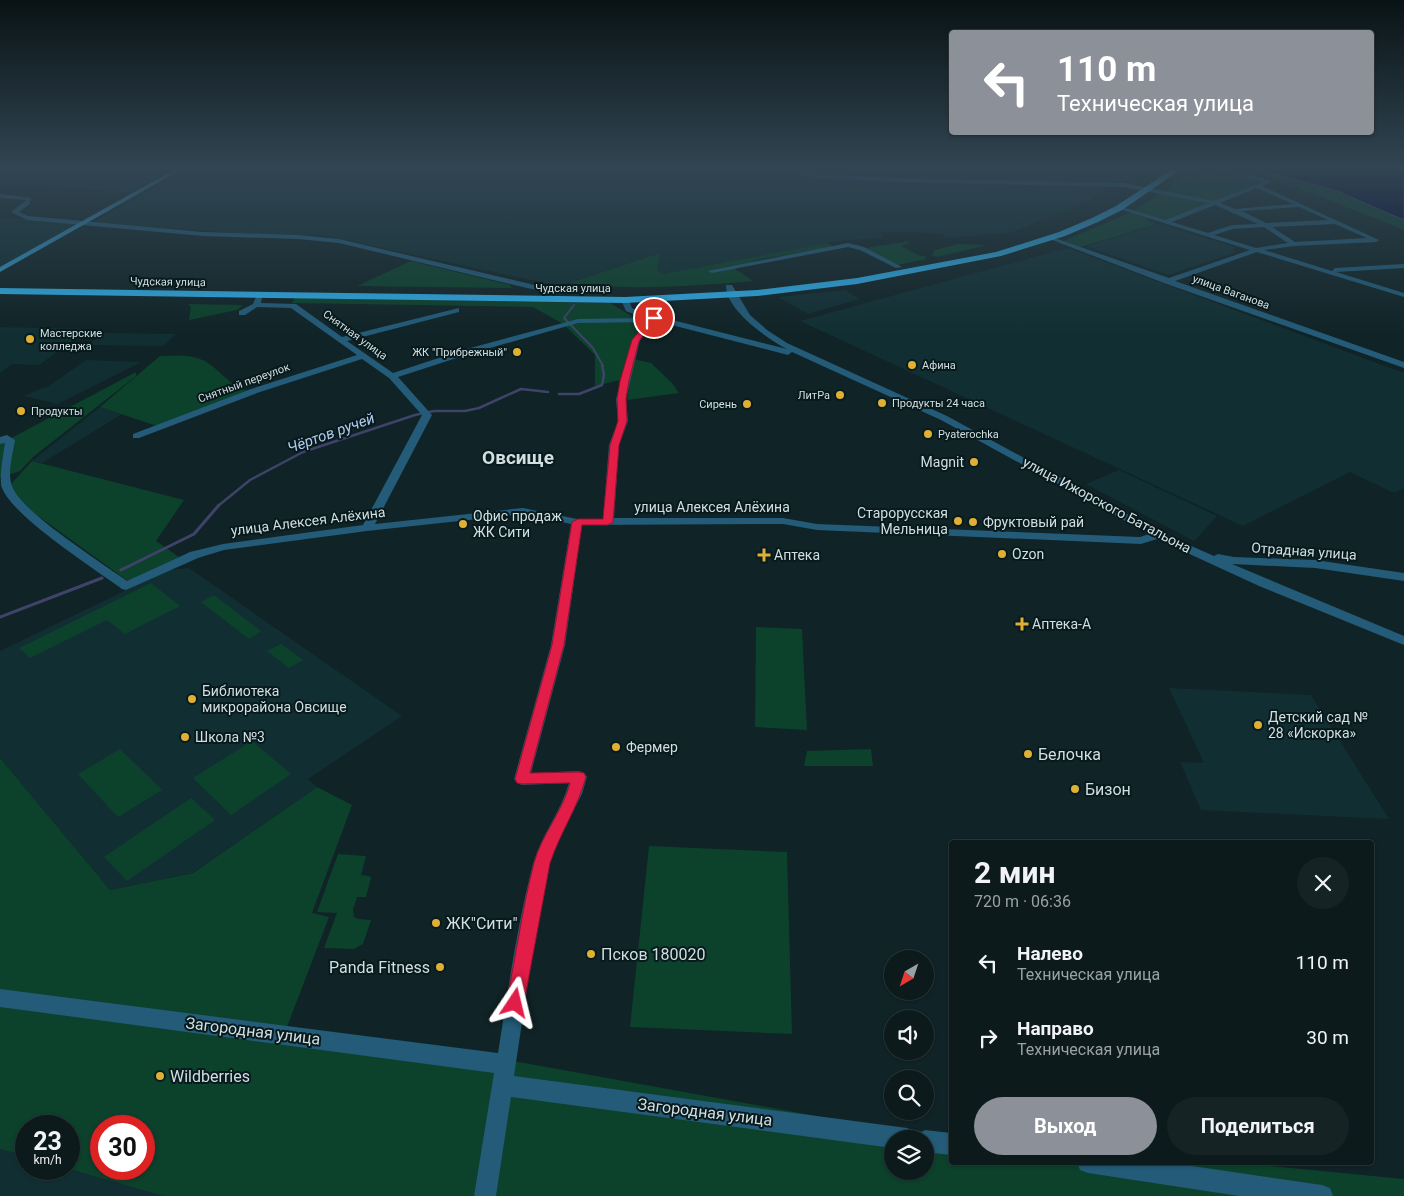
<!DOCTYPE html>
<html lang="ru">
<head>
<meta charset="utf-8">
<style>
  :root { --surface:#0c1a1c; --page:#152325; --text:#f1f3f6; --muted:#9aa1a3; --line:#2c383b; --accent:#8c9099 }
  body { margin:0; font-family:Roboto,sans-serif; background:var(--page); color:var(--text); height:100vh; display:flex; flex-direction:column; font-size:19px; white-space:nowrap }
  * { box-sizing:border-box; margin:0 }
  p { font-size:16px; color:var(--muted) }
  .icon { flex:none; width:28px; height:28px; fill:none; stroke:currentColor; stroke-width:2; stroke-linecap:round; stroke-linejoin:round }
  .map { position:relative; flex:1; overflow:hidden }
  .details { position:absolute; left:949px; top:840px; width:425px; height:325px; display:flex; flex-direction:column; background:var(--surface); border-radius:5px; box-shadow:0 1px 4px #0004,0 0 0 1px var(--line) }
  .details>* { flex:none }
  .top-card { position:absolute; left:949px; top:30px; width:425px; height:105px; border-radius:5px; box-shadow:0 1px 4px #0004,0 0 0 1px var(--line); background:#8c9099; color:#fff; overflow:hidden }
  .needle { width:32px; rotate:219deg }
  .buttons { position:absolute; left:884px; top:950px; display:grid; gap:10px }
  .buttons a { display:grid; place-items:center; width:50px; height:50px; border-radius:50%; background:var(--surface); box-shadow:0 1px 4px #0004,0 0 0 1px var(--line); font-size:25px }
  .speed { position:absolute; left:15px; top:1115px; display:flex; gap:10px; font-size:25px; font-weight:700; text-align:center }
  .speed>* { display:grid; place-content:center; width:65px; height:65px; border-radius:50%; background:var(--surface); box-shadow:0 1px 4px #0004,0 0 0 1px var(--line); line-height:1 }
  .speed small { font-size:12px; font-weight:400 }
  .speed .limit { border:8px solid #d22; background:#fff; color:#111 }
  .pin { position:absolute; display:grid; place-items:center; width:42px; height:42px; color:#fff; margin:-21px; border:2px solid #fff; border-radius:50%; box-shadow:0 1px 5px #0007 }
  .me { position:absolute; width:55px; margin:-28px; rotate:10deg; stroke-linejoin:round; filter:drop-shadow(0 0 4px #0008) }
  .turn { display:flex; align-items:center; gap:18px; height:105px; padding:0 25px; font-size:22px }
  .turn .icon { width:65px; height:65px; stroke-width:2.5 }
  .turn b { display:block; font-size:35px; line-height:42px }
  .round { display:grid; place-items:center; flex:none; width:52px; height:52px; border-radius:26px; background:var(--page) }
  .overview { display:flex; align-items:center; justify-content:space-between; height:85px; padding:0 25px }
  h1 { font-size:30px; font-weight:700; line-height:38px }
  .action { display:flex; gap:10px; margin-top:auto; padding:10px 25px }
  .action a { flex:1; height:58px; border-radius:30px; background:var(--accent); color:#fff; font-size:20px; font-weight:700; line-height:58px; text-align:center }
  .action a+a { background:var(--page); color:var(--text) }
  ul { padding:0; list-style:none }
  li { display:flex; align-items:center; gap:15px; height:75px; padding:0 25px }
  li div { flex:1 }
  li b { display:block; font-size:19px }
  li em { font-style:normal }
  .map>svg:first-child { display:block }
  .built { fill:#112f33 }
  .green { fill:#0c412b; fill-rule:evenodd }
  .water { fill:#000037; stroke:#3f436a }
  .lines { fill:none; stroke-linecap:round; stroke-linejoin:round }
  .stream-far2 { stroke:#3f436a; stroke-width:2 }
  .stream-far1 { stroke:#3f436a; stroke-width:2.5 }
  .stream { stroke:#3f436a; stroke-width:3 }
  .minor { fill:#235b78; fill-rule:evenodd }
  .major { fill:#3394c4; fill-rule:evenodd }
  .highway { fill:#2fabe5; fill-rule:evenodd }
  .route { fill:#e11d48; stroke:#92132f }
  .poi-dot { fill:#e0b034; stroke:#071a1d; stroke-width:2 }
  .labels { text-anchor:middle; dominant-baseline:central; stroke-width:4; stroke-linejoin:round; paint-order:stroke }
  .far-street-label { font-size:11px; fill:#d3dee0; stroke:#071a1d }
  .far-poi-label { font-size:11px; fill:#d3dee0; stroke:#071a1d; text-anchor:start }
  .poi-label { font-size:14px; fill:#d3dee0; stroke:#071a1d; text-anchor:start }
  .street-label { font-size:14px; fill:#d3dee0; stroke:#071a1d }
  .water-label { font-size:15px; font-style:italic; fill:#b4cbee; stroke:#071a1d }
  .near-poi-label { font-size:16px; fill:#d3dee0; stroke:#071a1d; text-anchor:start }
  .near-street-label { font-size:16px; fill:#d3dee0; stroke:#071a1d }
  .district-label { font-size:19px; font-weight:bold; fill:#d3dee0; stroke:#071a1d }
</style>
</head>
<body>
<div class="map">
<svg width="1404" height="1196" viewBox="0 0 1404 1196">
  <rect width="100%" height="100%" fill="#102326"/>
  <g class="built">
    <polygon points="0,167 177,167 128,193 0,181"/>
    <polygon points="189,167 1145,167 1145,172 1127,182 1107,187 1091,200 1013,232 946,238 942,233 881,232 882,238 838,241 663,274 656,270 659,253 559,286 327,236 234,233 100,223 96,221"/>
    <polygon points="0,218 20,219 79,224 0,269"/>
    <polygon points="1160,224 1235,247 1233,250 1236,252 1168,275 1086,246"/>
    <polygon points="1068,248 1404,373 1404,488 1394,493 1350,472 1243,526 800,321"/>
    <polygon points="845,290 859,299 808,314 778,297"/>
    <polygon points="0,327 88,329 39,365 12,364 0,373"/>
    <polygon points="103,333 176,334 163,346 88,345"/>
    <polygon points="86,360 141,362 57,404 24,396 42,388 46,388"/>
    <polygon points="100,407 122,414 42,463 32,461"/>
    <polygon points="1119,470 1217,516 1194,541 1086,484"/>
    <polygon points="189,568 402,716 308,779 317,787 192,873 110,890 0,758 0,651 168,570"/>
    <polygon points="1169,688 1311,695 1389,819 1201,810 1180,762 1204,763"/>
    <polygon points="0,1149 26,1156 26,1169 69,1169 163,1196 0,1196"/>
  </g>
  <g class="green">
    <polygon points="1221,167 1250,167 1299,179 1337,191 1404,220 1404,230 1281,181"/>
    <polygon points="1228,170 1267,182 1216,202 1165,191 1187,174 1213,183 1192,174"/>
    <polygon points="1162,193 1208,203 1164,220 1133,211"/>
    <polygon points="1129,213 1148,218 1146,220 1157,224 1080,247 1064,241"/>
    <polygon points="903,241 910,243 901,246 920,256 925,256 926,259 897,265 867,249 871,247 905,242"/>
    <path d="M 827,243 L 834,247 L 761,259 L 734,268 L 753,281 C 693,286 629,291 569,283 L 660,253 L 657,270 L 663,274 Z"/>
    <polygon points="959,244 987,245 937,257 932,255 935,250"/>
    <polygon points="411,261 510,285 512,288 357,286"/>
    <polygon points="295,298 610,303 630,315 649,321 633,339 620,380 595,386 595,355 563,324 533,307 292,303"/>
    <polygon points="188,304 243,305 237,310 189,320 191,307"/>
    <path d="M 160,356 C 173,356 187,354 200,359 C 217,365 227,385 248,391 L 157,426 L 100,407 Z"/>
    <polygon points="633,359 651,363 672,383 679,393 627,400"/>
    <polygon points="136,372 136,376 33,457 20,471 0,478 0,444"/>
    <polygon points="32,461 184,500 156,541 179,557 128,581 16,500 11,484"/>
    <polygon points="151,583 180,606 125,634 107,620 30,658 19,648"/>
    <polygon points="214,595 261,631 249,639 201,602"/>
    <polygon points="756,627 802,629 807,730 755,727"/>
    <polygon points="281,644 303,660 289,668 267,651"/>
    <polygon points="252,741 291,774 231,815 193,778"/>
    <polygon points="120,749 162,790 118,817 78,774"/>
    <polygon points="871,749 873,766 804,766 807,751"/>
    <path d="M 0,758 L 110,890 L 193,873 L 317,787 L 352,805 L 312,913 L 329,917 L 287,1027 L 497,1058 L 866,1125 L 951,1134 L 951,1162 L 1238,1163 L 1404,1179 L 1404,1196 L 163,1196 L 69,1169 L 69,1126 L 26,1126 L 26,1156 L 0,1149 ZM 101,1126 L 144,1126 L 144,1169 L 101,1169 ZM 892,1139 L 925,1139 L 925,1171 L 892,1171 Z"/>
    <polygon points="191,798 215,820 127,881 104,857"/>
    <polygon points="649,846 787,852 792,1034 630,1027"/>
    <polygon points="338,854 366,856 361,875 369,876 371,878 366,897 357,897 353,909 354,917 358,919 371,920 363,944 354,949 324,948 337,913 317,912"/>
  </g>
  <polygon class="water" points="1250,167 1404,167 1404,220 1337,191"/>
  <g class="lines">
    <polyline class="stream-far2" points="574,305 564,318 593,348 603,366"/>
    <g class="stream-far1">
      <polyline points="559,394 579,394 602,385 604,375 602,365"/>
      <polyline points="218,506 250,480 303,452 415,415 434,411 465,411 479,408 521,389 548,392"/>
    </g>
    <g class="stream">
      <polyline points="121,570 194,534 219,505"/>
      <polyline points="0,617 102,578"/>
    </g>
    <g class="minor">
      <path d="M 764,167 L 777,167 L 808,173 L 895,178 L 1124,183 L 1214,201 L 1263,182 L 1229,172 L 1216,171 L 1216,169 L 1229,168 L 1270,181 L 1270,183 L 1262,186 L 1379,240 L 1376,242 L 1294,246 L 1264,250 L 1332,271 L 1335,268 L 1404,264 L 1404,268 L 1336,272 L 1404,293 L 1404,297 L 1257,252 L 1175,281 L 1404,362 L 1404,368 L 1164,283 L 1047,238 L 1052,237 L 1169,278 L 1250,250 L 1116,208 L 1119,206 L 1165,220 L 1208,203 L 1124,187 L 895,182 L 808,177 ZM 1257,188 L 1293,204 L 1235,209 L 1220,203 ZM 1215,205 L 1258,224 L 1232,225 L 1208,233 L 1172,222 ZM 1299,207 L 1328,220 L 1266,223 L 1242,211 ZM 1335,224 L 1367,238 L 1295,242 L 1272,227 ZM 1264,227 L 1288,243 L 1256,248 L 1214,235 L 1233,229 Z"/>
      <polygon points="0,194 31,198 30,204 19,212 28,216 203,232 298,235 339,239 564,292 560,294 527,288 339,243 298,239 203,236 27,220 11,212 26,200 0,198"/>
      <polygon points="848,243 864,247 902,267 896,268 860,250 848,247 712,273 708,271"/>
      <path d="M 726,285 L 732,285 L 750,315 L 767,330 L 787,343 L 947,416 L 1162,533 L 1214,556 L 1218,554 L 1234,557 L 1315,560 L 1404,573 L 1404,581 L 1315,568 L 1232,564 L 1404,636 L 1404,645 L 1259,586 L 1157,539 L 1141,544 L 817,530 L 783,524 L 582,525 L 565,645 L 531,773 L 579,771 L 584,773 L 587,777 L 582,794 L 558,840 L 550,863 L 531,962 L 514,1076 L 907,1128 L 915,1131 L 916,1136 L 925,1130 L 951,1133 L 951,1155 L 925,1152 L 925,1139 L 892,1139 L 892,1148 L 511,1097 L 496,1196 L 474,1196 L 494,1073 L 0,1007 L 0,989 L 498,1053 C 508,990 517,926 533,864 C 541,835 561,812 569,783 L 522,785 L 517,783 L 514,779 L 551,645 L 571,524 L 523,514 L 367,531 L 224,550 L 198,558 L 126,590 L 122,589 C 95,569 8,514 1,485 C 0,472 3,456 5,443 L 0,444 L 0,437 L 7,435 L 15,440 C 13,454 7,472 12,486 C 21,512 101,562 127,581 L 190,552 L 223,544 L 363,525 L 422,415 L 389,378 L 362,359 L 257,393 L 139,438 L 133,438 L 133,434 L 251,389 L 357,355 L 291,308 L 257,307 L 245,315 L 239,315 L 239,311 L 253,304 L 256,297 L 262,297 L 261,303 L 296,304 L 342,337 L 459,308 L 459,312 L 347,341 L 393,373 L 463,350 L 578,319 L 643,318 L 626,311 L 621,300 L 625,298 L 628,298 L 632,308 L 641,312 L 787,349 C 768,339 725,310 726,285 ZM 656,321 L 788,355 L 792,352 L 941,420 L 1149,534 L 1140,537 L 817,524 L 783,518 L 614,518 L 619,445 L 628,421 L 626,399 L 640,340 ZM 647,322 L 632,340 L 616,399 L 618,421 L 609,445 L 603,519 L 577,519 L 523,508 L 375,524 L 432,415 L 398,377 L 469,354 L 578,323 Z"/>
      <polygon points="1077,1162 1165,1162 1322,1185 1330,1188 1333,1196 1239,1196 1088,1173 1080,1170"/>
    </g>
    <polygon class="major" points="179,167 186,167 0,272 0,267"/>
    <polygon class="highway" points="1176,167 1184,167 1122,210 1098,222 1065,236 1001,256 857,284 757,296 625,303 0,294 0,288 625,297 757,290 857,278 996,252 1059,232 1092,218 1116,206"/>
  </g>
  <linearGradient id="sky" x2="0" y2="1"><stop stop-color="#091315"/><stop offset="0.5" stop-color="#314552"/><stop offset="1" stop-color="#314552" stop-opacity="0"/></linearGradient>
  <rect width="1404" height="335" fill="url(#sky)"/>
  <path class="route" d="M 652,316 L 658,318 L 639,341 L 629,381 L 626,399 L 627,421 L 619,445 L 613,522 L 608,525 L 582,525 L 564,645 L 530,773 L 579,772 L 584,773 L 586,777 C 578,807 560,833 550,863 L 524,1003 L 521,1009 L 515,1011 L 509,1009 L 506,1003 C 516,957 522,909 534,863 C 542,834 563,811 570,783 L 522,784 L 517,783 L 515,779 L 552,645 L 572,522 L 578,519 L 603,519 L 610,445 L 618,421 L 617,399 L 620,381 L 632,340 Z"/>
  <g class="poi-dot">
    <circle cx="30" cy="339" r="5"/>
    <circle cx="517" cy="352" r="5"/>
    <circle cx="912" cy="365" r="5"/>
    <circle cx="840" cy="395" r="5"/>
    <circle cx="882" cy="403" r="5"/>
    <circle cx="747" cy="404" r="5"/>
    <circle cx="21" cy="411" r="5"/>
    <circle cx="928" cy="434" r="5"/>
    <circle cx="974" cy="462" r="5"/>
    <circle cx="958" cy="521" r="5"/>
    <circle cx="973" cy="522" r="5"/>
    <circle cx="463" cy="524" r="5"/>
    <circle cx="1002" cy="554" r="5"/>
    <path d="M761.5 547.5h5v5h5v5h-5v5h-5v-5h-5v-5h5z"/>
    <path d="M1019.5 616.5h5v5h5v5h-5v5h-5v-5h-5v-5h5z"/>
    <circle cx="192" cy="699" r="5"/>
    <circle cx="1258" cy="725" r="5"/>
    <circle cx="185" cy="737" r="5"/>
    <circle cx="616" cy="747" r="5"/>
    <circle cx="1028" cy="754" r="5"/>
    <circle cx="1075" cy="789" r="5"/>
    <circle cx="436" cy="923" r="5"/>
    <circle cx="591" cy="954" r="5"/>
    <circle cx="440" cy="967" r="5"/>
    <circle cx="160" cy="1076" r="5"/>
  </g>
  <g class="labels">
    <g class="far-street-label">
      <text transform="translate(168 282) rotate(1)">Чудская улица</text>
      <text x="573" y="288">Чудская улица</text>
      <text transform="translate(1231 292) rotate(20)">улица Ваганова</text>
      <text transform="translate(355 335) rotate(36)">Снятная улица</text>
      <text transform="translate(244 383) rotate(-20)">Снятный переулок</text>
    </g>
    <g class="far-poi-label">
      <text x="40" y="333">Мастерские<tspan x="40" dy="13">колледжа</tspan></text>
      <text x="507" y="352" text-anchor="end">ЖК "Прибрежный"</text>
      <text x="922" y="365">Афина</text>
      <text x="830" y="395" text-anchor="end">ЛитРа</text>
      <text x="892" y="403">Продукты 24 часа</text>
      <text x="737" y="404" text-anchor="end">Сирень</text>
      <text x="31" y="411">Продукты</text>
      <text x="938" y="434">Pyaterochka</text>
    </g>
    <g class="poi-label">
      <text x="964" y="462" text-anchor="end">Magnit</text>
      <text x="948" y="513" text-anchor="end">Старорусская<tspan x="948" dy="16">Мельница</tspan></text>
      <text x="473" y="516">Офис продаж<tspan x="473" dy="16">ЖК Сити</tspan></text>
      <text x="983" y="522">Фруктовый рай</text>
      <text x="1012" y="554">Ozon</text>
      <text x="774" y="555">Аптека</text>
      <text x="1032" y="624">Аптека-А</text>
      <text x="202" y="691">Библиотека<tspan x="202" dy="16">микрорайона Овсище</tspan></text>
      <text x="1268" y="717">Детский сад №<tspan x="1268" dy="16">28 «Искорка»</tspan></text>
      <text x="195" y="737">Школа №3</text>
      <text x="626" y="747">Фермер</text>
    </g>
    <g class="street-label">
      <text transform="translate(1107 505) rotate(28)">улица Ижорского Батальона</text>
      <text x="712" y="507">улица Алексея Алёхина</text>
      <text transform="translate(308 521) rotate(-7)">улица Алексея Алёхина</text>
      <text transform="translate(1304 551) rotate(4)">Отрадная улица</text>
    </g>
    <g class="water-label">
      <text transform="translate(331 433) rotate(-20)">Чёртов ручей</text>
    </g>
    <g class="near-poi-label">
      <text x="1038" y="754">Белочка</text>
      <text x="1085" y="789">Бизон</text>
      <text x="446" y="923">ЖК"Сити"</text>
      <text x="601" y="954">Псков 180020</text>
      <text x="430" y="967" text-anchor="end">Panda Fitness</text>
      <text x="170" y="1076">Wildberries</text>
    </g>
    <g class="near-street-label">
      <text transform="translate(253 1031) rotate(7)">Загородная улица</text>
      <text transform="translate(705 1112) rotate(7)">Загородная улица</text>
    </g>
    <g class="district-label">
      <text x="518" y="457">Овсище</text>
    </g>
  </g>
</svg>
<div class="buttons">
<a><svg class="needle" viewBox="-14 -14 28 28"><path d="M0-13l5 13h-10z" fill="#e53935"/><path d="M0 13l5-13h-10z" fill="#9aa1a3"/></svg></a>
<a><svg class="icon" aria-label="sound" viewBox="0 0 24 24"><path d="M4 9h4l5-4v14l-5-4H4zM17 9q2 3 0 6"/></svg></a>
<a><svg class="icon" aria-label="search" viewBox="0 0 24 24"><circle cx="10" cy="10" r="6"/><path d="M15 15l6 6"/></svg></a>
<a><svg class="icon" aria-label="layers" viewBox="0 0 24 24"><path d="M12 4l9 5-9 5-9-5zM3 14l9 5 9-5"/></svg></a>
</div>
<div class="speed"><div>23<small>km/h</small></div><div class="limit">30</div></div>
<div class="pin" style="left:654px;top:318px;background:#d93025"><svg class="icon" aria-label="arrive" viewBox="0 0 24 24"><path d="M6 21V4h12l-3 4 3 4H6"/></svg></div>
<svg class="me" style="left:515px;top:1003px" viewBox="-20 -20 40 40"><path d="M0-17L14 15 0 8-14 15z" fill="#e11d48" stroke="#fff" stroke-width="4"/></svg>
<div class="top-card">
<div class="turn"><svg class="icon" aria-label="left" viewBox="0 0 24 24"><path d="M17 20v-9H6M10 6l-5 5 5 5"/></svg><div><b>110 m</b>Техническая улица</div></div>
</div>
<section class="details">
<div class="overview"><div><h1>2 мин</h1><p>720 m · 06:36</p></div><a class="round"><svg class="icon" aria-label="close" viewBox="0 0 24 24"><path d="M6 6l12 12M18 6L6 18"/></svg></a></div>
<ul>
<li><svg class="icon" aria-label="left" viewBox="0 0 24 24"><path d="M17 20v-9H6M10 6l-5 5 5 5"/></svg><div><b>Налево</b><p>Техническая улица</p></div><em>110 m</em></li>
<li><svg class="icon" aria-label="right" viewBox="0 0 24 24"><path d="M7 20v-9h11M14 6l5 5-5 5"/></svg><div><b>Направо</b><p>Техническая улица</p></div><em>30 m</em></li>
</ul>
<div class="action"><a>Выход</a><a>Поделиться</a></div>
</section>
</div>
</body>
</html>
